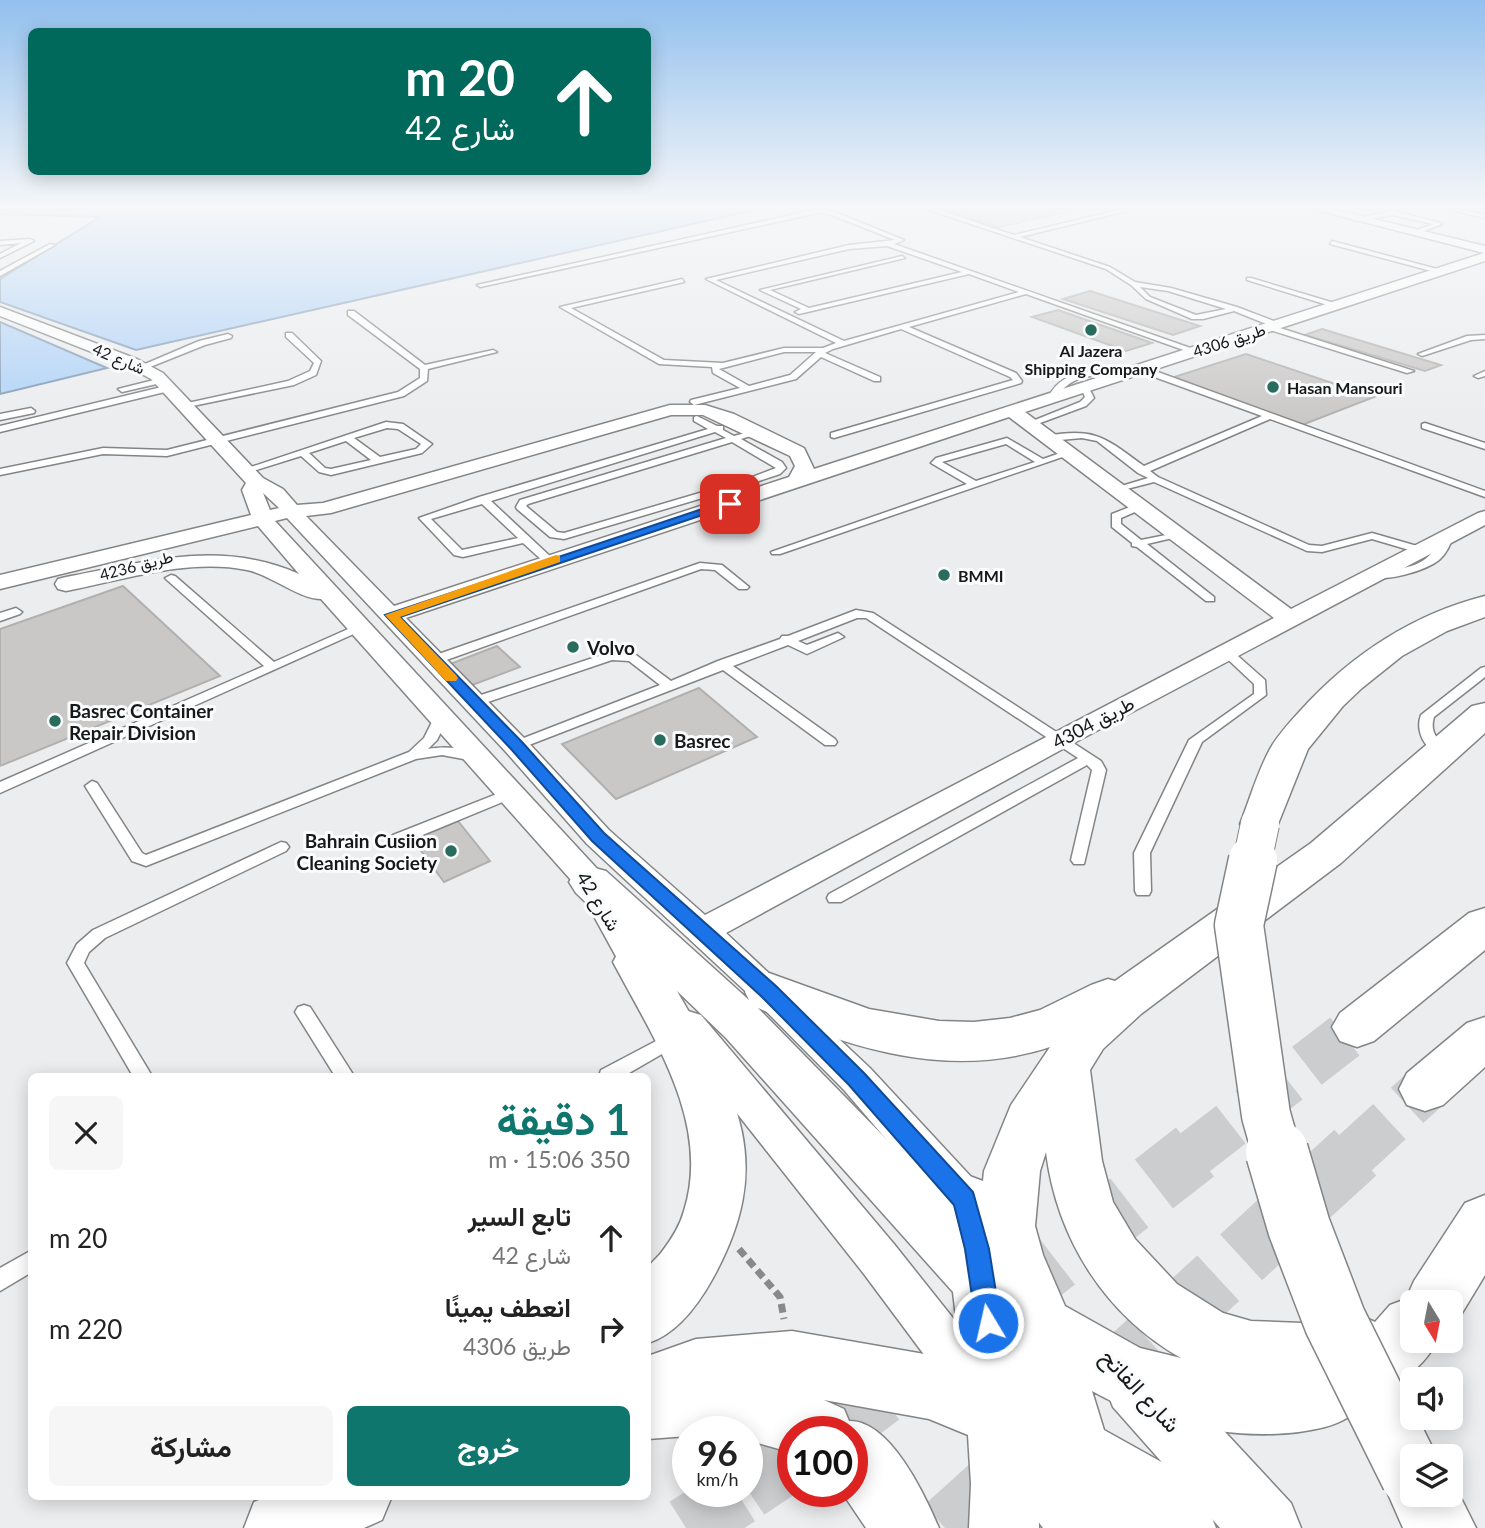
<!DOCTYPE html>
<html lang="ar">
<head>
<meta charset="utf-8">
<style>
  :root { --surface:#fff; --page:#f6f6f6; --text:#222; --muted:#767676; --accent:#0f766e }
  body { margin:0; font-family:Lato,Vazirmatn,sans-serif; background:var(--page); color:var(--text); direction:rtl; height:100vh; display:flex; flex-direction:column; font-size:26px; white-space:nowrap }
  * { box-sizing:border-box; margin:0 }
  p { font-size:23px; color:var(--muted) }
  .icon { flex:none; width:38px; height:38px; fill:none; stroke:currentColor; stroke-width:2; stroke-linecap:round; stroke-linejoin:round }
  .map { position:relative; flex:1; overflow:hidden; direction:ltr }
  .side { position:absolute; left:28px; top:1073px; width:623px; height:427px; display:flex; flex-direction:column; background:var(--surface); border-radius:10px; box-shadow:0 4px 18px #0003; direction:rtl }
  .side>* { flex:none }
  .banner { position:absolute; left:28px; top:28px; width:623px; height:147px; border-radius:10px; box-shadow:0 4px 18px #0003; direction:rtl; background:#00695c; color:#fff; overflow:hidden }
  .needle { width:46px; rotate:170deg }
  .fabs { position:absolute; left:1400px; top:1290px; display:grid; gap:14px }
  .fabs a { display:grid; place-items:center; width:63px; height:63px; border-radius:10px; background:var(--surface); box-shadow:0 4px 18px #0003; font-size:35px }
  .speed { position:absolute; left:672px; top:1416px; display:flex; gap:14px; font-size:35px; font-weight:700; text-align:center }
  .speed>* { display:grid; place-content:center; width:91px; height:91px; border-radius:50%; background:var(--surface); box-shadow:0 4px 18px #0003; line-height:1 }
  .speed small { font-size:18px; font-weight:400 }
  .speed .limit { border:10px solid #d22; background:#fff; color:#111 }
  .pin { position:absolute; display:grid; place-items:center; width:60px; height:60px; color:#fff; margin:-30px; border-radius:14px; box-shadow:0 4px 10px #0006 }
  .me { position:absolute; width:77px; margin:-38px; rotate:351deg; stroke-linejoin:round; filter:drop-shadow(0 0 5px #0008) }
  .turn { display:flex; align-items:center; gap:24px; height:147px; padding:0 21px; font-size:32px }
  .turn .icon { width:91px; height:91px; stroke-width:2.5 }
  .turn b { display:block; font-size:49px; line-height:60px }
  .round { display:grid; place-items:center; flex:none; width:74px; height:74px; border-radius:10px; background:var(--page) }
  .head { display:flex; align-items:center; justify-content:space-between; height:119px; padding:0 21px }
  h1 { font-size:42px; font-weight:700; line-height:52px; color:var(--accent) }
  .cta { display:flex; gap:14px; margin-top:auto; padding:14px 21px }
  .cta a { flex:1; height:80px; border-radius:10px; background:var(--accent); color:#fff; font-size:28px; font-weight:700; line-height:80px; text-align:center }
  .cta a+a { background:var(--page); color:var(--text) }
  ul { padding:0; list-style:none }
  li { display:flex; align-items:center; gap:21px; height:91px; padding:0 21px }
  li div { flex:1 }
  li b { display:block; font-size:26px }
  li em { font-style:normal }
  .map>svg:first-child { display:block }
  .water { fill:#b1d3f7; stroke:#839bb4; stroke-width:2 }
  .building { fill:#cac8c7; stroke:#b1b0af; stroke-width:2 }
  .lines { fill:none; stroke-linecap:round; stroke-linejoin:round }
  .motorway-tunnel-far1 { stroke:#cccdcf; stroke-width:48; stroke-dasharray:48 24; stroke-linecap:butt }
  .motorway-tunnel { stroke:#cccdcf; stroke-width:62; stroke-dasharray:62 31; stroke-linecap:butt }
  .service-casing { stroke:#838485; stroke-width:3 }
  .minor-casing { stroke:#838485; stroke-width:3 }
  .primary-casing { stroke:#838485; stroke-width:3 }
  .motorway-casing { stroke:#838485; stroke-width:3 }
  .path { stroke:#88898a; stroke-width:7; stroke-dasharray:9 5; stroke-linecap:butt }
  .service { fill:#fff; fill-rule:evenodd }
  .minor { fill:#fff; fill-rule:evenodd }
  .primary { fill:#fff; fill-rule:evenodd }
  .motorway { fill:#fff; fill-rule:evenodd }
  .motorway-bridge-far2-casing { stroke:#838485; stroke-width:40; stroke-linecap:butt }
  .motorway-bridge-far1-casing { stroke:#838485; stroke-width:51; stroke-linecap:butt }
  .motorway-bridge-casing { stroke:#838485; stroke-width:65; stroke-linecap:butt }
  .motorway-bridge-far2 { stroke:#fff; stroke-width:38 }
  .motorway-bridge-far1 { stroke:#fff; stroke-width:48 }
  .motorway-bridge { stroke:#fff; stroke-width:62 }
  .route { fill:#1a73e8; stroke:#114b97; stroke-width:2 }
  .slow { fill:#f59e0b }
  .poi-dot { fill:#286c5e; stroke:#fafbfc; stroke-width:2.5 }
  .labels { text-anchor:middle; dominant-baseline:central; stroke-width:6; stroke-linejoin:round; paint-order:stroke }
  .far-street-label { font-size:16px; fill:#171818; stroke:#fafbfc }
  .far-poi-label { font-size:16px; font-weight:bold; fill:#171818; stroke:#fafbfc; text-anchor:start }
  .poi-label { font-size:19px; font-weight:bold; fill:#171818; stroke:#fafbfc; text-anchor:start }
  .street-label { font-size:19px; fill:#171818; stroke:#fafbfc }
  .near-street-label { font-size:23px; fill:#171818; stroke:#fafbfc }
</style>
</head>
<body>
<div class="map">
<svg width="1485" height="1528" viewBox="0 0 1485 1528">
  <rect width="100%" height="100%" fill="#ecedef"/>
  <g class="water">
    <polygon points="0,209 759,209 136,350 0,302 0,279 100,217 0,214"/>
    <polygon points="0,322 107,368 0,394"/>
  </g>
  <g class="building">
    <polygon points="942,209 1080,209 999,227"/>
    <polygon points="1090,291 1200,326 1173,335 1063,299"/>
    <polygon points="1058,310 1152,343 1126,351 1032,317"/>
    <polygon points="1322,329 1441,365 1425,371 1305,335"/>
    <polygon points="1246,354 1374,397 1302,425 1174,377"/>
    <polygon points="123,586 220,676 0,766 0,629"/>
    <polygon points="497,646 520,667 472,685 450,664"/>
    <polygon points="699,688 757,737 616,799 562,744"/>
    <polygon points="458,821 490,861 444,882 413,840"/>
  </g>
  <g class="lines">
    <g class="motorway-tunnel-far1">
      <polyline points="1193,1154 1357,1027"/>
      <polyline points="1354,1154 1425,1089"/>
    </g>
    <g class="motorway-tunnel">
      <polyline points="1007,1298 1195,1152"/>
      <polyline points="1104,1383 1356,1152"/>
      <polyline points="831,1432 907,1375"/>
      <polyline points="747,1489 793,1458"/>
      <polyline points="686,1528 745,1491"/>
      <polyline points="945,1528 1008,1471"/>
    </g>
    <defs>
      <g id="service">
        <path d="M 818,209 L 832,211 L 904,240 L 894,244 L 1199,351 L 1192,353 L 1026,294 L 909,327 L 1016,373 L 1022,381 L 1021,383 L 834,438 L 831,437 L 831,433 L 1013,380 L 1010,377 L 901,329 L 833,349 L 825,353 L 880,377 L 880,381 L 874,381 L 821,357 L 796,379 L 694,405 L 690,402 L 691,400 L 740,388 L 713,373 L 712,367 L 659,364 L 560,307 L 682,279 L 684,282 L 571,308 L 664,360 L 723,363 L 784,348 L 823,348 L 836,343 L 706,279 L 849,245 L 895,240 L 829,214 L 818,213 L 480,287 L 477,285 ZM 887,246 L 962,272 L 809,308 L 770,290 L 905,258 L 902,256 L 760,290 L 801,309 L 795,312 L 799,314 L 969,274 L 1019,292 L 844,341 L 716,280 L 849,249 ZM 784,352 L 816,352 L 790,375 L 749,386 L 719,369 Z"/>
        <path d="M 926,209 L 936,209 L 1014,235 L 1123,209 L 1135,209 L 1020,237 L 1110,267 L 1135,282 L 1171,288 L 1237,307 L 1279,323 L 1277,327 L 1414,371 L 1407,373 L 1267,329 L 1269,325 L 1234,311 L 1203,319 L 1192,319 L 1146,299 L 1131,285 L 1106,269 ZM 1140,287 L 1168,291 L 1226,309 L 1196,315 L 1150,297 Z"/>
        <polygon points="1451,209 1485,214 1485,218 1452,210"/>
        <polygon points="1393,211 1441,223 1442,224 1414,235 1412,232 1433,224 1393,215 1355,221 1352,219"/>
        <polygon points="30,239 34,241 0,258 0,254 21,243 0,245 0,241"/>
        <polygon points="1332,241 1441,270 1442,271 1439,273 1330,244"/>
        <polygon points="50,244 55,245 0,276 0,271"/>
        <polygon points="1247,278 1251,278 1341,305 1334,307 1247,280"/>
        <polygon points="348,311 354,311 425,365 493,350 497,352 428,369 427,381 404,396 167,456 103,454 0,475 0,469 103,448 167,450 398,392 420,378 420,369 348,315"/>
        <polygon points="286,333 292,333 321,361 316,375 294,385 183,408 183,404 288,381 310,371 314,363 286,337"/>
        <polygon points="228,334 232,336 231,338 205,345 145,369 138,367 199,341"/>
        <polygon points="1485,335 1485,339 1471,340 1422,356 1418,354 1467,336"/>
        <path d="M 1138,367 L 1144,367 L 1485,491 L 1485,497 L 1270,419 L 1150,471 L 1158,477 L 1309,545 L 1322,546 L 1372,533 L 1424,548 L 1424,552 L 1416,552 L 1372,539 L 1322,552 L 1307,551 L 1154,482 L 1115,492 L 1115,488 L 1148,478 L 1138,473 L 1097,441 L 1082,438 L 1049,441 L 1046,440 L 1046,436 C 1096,427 1105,438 1144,466 L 1262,416 L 1138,371 Z"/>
        <path d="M 1102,370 L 1128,370 L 1132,372 L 1128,374 C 1098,375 1070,371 1054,402 L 1047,400 C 1057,376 1078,372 1102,370 Z"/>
        <polygon points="1485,371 1485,376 1478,378 1474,376"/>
        <polygon points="162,378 165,378 165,382 122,392 118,389"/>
        <polygon points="170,385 173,386 173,390 0,432 0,426"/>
        <polygon points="1085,385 1088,386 1094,398 1086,406 1032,426 1025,424 1080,402 1085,397 1081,388"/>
        <polygon points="31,408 35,411 34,413 0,420 0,414"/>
        <path d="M 697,416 L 717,426 L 723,426 L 723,430 L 734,436 L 760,429 L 760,433 L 741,439 L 782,462 L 786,468 L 780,474 L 753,483 L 564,539 L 550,537 L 517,509 L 516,507 L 520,500 L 726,438 L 715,432 L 491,501 L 553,559 L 554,561 L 549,564 L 545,563 L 523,543 L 463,557 L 454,555 L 419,518 L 479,497 L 708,429 L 694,421 L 694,417 ZM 732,442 L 776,468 L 747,479 L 564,533 L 557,532 L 526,506 L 528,504 ZM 482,504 L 518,538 L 462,550 L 431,519 Z"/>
        <path d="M 386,422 L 403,424 L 432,444 L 422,453 L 331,475 L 319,472 L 301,456 L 247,473 L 239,471 ZM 387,428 L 398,429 L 421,444 L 416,449 L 380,457 L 354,438 ZM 346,441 L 371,460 L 331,469 L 325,468 L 309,453 Z"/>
        <polygon points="1425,423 1485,443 1485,449 1422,428 1422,424"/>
        <path d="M 1007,438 L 1043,459 L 1069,450 L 1074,453 L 780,554 L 772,554 L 771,552 L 967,484 L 931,463 L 936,458 ZM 1006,444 L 1035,462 L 976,481 L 942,462 Z"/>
        <polygon points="1140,503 1144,504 1144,508 1121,518 1121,524 1141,540 1181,532 1181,536 1147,544 1214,597 1214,601 1206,601 1137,547 1132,546 1132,543 1112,527 1112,514"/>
        <path d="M 1448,533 L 1453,536 C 1450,545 1447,553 1439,560 C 1427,570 1383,584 1370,575 C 1377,571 1384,571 1392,570 C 1421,566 1431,559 1444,534 Z"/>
        <polygon points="700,563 722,565 749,587 747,589 739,589 715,570 701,569 438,663 430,663 428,660 430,657"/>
        <polygon points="171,575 175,576 274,662 357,625 361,624 367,628 0,793 0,782 264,666 167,580 165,578"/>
        <polygon points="16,608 22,612 20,614 0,621 0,613"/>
        <polygon points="856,610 873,613 1101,761 1106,770 1084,864 1074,864 1071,860 1092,770 1087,765 841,902 829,902 827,898 829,894 1078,758 866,618 857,618 798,641 807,645 838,633 844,637 807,654 788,645 733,666 835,739 837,742 835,745 825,745 723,670 516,750 509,746 511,743 660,685 629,661 612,660 479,705 469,705 467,702 469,699 611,652 636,655 671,681 718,661 780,639 782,636 788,636"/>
        <polygon points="1226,648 1230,649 1265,680 1266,695 1202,742 1150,853 1151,891 1149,895 1137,895 1135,891 1134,853 1189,740 1254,694 1254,684 1220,652"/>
        <path d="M 1485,667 L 1485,677 L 1434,717 C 1429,733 1439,740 1448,752 L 1441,756 C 1425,750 1415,731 1421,715 L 1481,668 Z"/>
        <path d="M 442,712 L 449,716 L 437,740 L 428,749 C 444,746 469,747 481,757 L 479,760 L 474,761 L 442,755 L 416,759 L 146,866 L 132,861 L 85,786 L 92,781 L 97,783 L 142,853 L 146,855 L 409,752 L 424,738 L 435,716 Z"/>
        <polygon points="512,788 519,793 517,796 403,843 393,843 390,839 393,835"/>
        <polygon points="281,842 286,843 289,847 286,851 105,938 89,952 84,963 152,1076 133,1076 67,963 77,944 93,930"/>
        <polygon points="304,1005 310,1007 354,1076 335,1076 295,1012 298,1007"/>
        <polygon points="675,1031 681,1033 684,1038 681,1043 624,1076 599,1076 601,1070"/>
        <polygon points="32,1250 32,1272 0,1291 0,1268"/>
      </g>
      <g id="minor">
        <path d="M 1313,209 L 1333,209 L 1485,246 L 1485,261 L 1025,412 L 1291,609 L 1478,513 L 1485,511 L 1485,525 L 1070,745 L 726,933 L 870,1068 L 987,1194 L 993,1208 L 987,1222 L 972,1227 L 957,1222 L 844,1090 L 757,1002 L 587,844 L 506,752 L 287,518 L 275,521 L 602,874 L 648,953 L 666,977 L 661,986 L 649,990 L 637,986 L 624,971 L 579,889 L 321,599 C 299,599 271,575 247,570 C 188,558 123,580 66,591 L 58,589 L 55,584 L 58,579 L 66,577 C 147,562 220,539 299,574 L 258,526 L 0,589 L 0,575 L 251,515 L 242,490 L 246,483 L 151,379 L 125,365 L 0,316 L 0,307 L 137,359 L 163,373 L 263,478 L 283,489 L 297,505 L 323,503 L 670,405 L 705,405 L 734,414 L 804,448 L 814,469 L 1484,253 ZM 671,415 L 703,415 L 790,456 L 795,466 L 789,477 L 394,606 L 306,516 L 331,513 ZM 1009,417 L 1274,618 L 705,915 L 609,830 L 526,740 L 406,618 ZM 263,493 L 279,508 L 270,510 Z"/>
        <polygon points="688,1011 701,1015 894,1244 1003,1381 1009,1398 1003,1415 986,1421 969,1415 864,1274 675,1035 670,1025 675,1015"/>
      </g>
      <g id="primary">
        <polygon points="1136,1352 1159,1361 1291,1503 1301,1528 1220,1528 1113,1407 1104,1384 1113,1361"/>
        <polygon points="1008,1394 1031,1404 1111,1503 1121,1528 1043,1528 985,1450 975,1427 985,1404"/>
      </g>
      <g id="motorway">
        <path d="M 1485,596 L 1485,617 L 1447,631 L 1402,656 L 1362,688 L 1343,706 L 1308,749 L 1274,834 L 1260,838 L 1246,834 L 1240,824 C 1250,799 1257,773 1270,749 C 1278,735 1289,723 1300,711 C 1351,655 1411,615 1485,596 Z"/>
        <path d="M 1485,703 L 1485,733 L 1341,863 L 1141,1014 L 1103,1049 L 1090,1070 L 1102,1161 L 1113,1202 L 1135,1239 L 1177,1284 L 1223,1313 L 1251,1321 L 1302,1323 L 1368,1319 L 1375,1322 L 1390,1305 L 1406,1299 L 1414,1281 L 1465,1203 L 1485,1195 L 1485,1275 L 1456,1323 L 1451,1326 L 1451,1302 L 1412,1302 L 1412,1340 L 1437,1340 C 1428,1362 1408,1376 1389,1389 C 1369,1403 1349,1421 1325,1427 C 1255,1445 1155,1427 1092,1391 L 1104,1430 L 1165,1464 L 1206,1503 L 1216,1528 L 1063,1528 L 1049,1474 L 1038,1468 L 1039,1528 L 969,1528 L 971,1484 L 968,1435 L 929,1419 L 824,1400 L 844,1409 L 849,1421 C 890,1420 925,1495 939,1528 L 866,1528 L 841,1491 L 852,1491 L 852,1432 L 793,1432 L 793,1453 L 747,1440 L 747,1432 L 688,1432 L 688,1436 L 648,1439 L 648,1356 L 696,1339 L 792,1331 L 930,1355 L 962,1368 L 953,1292 L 726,1038 L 677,991 C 737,1095 777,1162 713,1278 C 698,1305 677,1334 648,1343 C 648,1329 644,1279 648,1269 C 650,1263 658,1257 661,1253 C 671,1240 680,1226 684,1211 C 712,1123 652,1036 613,962 L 620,949 L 631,946 L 576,893 L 569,882 L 576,871 L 591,867 L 606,871 L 749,1000 L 745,992 L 752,979 L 769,973 L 869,1009 L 939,1021 L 974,1022 L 1010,1018 L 1040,1010 L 1091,985 L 1108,979 L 1115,981 L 1311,843 L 1472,706 ZM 758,1008 C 851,1049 949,1080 1050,1047 L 1011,1105 L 984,1171 L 983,1181 L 964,1174 L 944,1182 L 939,1193 ZM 1046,1152 C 1057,1239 1105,1315 1181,1358 L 1140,1348 L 1065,1306 L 1043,1255 L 1035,1226 L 1040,1171 Z"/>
        <polygon points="1485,908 1485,950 1374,1041 1357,1047 1340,1041 1332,1027 1340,1013 1469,913"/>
        <polygon points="1485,1017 1485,1067 1443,1105 1425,1111 1407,1105 1399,1089 1407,1073 1467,1023"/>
        <polygon points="1412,1464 1412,1494 1451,1494 1451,1478 1476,1528 1403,1528 1388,1494 1398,1470"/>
        <polygon points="269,1496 392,1496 382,1520 364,1528 244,1528 254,1502"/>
      </g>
    </defs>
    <use href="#service" class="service-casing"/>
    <use href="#minor" class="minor-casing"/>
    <use href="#primary" class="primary-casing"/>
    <use href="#motorway" class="motorway-casing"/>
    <polyline class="path" points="739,1249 780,1297 784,1319"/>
    <use href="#service" class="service"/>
    <use href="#minor" class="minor"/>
    <use href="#primary" class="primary"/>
    <use href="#motorway" class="motorway"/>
    <defs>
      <polyline id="motorway-bridge-far2" points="1252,862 1260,824"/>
      <polyline id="motorway-bridge-far1" points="1253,860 1239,925 1266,1115 1277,1154"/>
      <polyline id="motorway-bridge" points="1277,1152 1299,1227 1335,1321 1412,1476"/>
    </defs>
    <use href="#motorway-bridge-far2" class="motorway-bridge-far2-casing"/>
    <use href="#motorway-bridge-far1" class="motorway-bridge-far1-casing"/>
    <use href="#motorway-bridge" class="motorway-bridge-casing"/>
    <use href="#motorway-bridge-far2" class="motorway-bridge-far2"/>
    <use href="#motorway-bridge-far1" class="motorway-bridge-far1"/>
    <use href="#motorway-bridge" class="motorway-bridge"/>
  </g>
  <linearGradient id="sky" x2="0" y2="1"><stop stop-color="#92c0ee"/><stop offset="0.49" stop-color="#f6f7f8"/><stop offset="1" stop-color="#f6f7f8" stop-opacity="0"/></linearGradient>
  <rect width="1485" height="423" fill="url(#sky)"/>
  <polygon class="route" points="726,501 735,504 400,617 522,742 604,833 776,986 864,1073 973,1192 989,1249 1001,1323 997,1332 988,1336 979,1332 976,1323 965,1249 954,1205 849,1085 762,997 592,841 511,749 385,615"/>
  <polygon class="slow" points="556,555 560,556 560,562 400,617 456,675 458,678 456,681 446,681 385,615"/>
  <g class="poi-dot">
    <circle cx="1091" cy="330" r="7"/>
    <circle cx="1273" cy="387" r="7"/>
    <circle cx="944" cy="575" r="7"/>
    <circle cx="573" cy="647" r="7"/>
    <circle cx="55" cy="721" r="7"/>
    <circle cx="660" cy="740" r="7"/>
    <circle cx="451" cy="851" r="7"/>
  </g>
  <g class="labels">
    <g class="far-street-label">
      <text transform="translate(1229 340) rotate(-18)">طريق 4306</text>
      <text transform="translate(119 358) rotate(23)">شارع 42</text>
      <text transform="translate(136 565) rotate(-15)">طريق 4236</text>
    </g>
    <g class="far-poi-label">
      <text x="1091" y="350" text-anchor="middle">Al Jazera<tspan x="1091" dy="18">Shipping Company</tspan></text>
      <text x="1287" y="387">Hasan Mansouri</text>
      <text x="958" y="575">BMMI</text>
    </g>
    <g class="poi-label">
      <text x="587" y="647">Volvo</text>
      <text x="69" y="710">Basrec Container<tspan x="69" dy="22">Repair Division</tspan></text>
      <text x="674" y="740">Basrec</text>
      <text x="437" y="840" text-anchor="end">Bahrain Cusiion<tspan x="437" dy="22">Cleaning Society</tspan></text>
    </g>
    <g class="street-label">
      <text transform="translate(1093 722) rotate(-28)">طريق 4304</text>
      <text transform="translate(599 901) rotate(58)">شارع 42</text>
    </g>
    <g class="near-street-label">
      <text transform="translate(1141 1390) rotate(47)">شارع الفاتح</text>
    </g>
  </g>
</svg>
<div class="fabs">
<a><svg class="needle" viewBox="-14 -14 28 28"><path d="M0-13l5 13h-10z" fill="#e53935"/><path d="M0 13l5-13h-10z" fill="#767676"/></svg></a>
<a><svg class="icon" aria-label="sound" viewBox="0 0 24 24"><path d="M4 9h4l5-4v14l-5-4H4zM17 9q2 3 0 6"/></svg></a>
<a><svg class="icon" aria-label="layers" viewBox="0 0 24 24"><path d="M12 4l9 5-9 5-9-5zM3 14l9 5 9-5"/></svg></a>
</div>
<div class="speed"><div>96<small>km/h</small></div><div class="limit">100</div></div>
<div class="pin" style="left:730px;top:504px;background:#d93025"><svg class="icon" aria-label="arrive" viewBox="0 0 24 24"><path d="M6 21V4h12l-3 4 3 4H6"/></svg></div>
<svg class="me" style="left:988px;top:1323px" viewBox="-20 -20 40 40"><circle r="17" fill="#1a73e8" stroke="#fff" stroke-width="3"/><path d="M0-11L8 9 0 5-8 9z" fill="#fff"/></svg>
<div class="banner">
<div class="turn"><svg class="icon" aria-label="ahead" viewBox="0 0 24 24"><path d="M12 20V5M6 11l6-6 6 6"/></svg><div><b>20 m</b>شارع 42</div></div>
</div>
<section class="side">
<div class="head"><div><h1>1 دقيقة</h1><p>350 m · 15:06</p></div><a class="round"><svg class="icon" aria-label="close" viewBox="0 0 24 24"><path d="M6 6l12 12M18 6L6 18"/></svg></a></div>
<ul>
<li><svg class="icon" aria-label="ahead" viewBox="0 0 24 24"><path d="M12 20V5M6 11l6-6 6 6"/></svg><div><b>تابع السير</b><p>شارع 42</p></div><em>20 m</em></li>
<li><svg class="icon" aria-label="right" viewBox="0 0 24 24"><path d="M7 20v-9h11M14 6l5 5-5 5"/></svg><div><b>انعطف يمينًا</b><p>طريق 4306</p></div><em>220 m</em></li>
</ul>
<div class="cta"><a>خروج</a><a>مشاركة</a></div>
</section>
</div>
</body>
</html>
